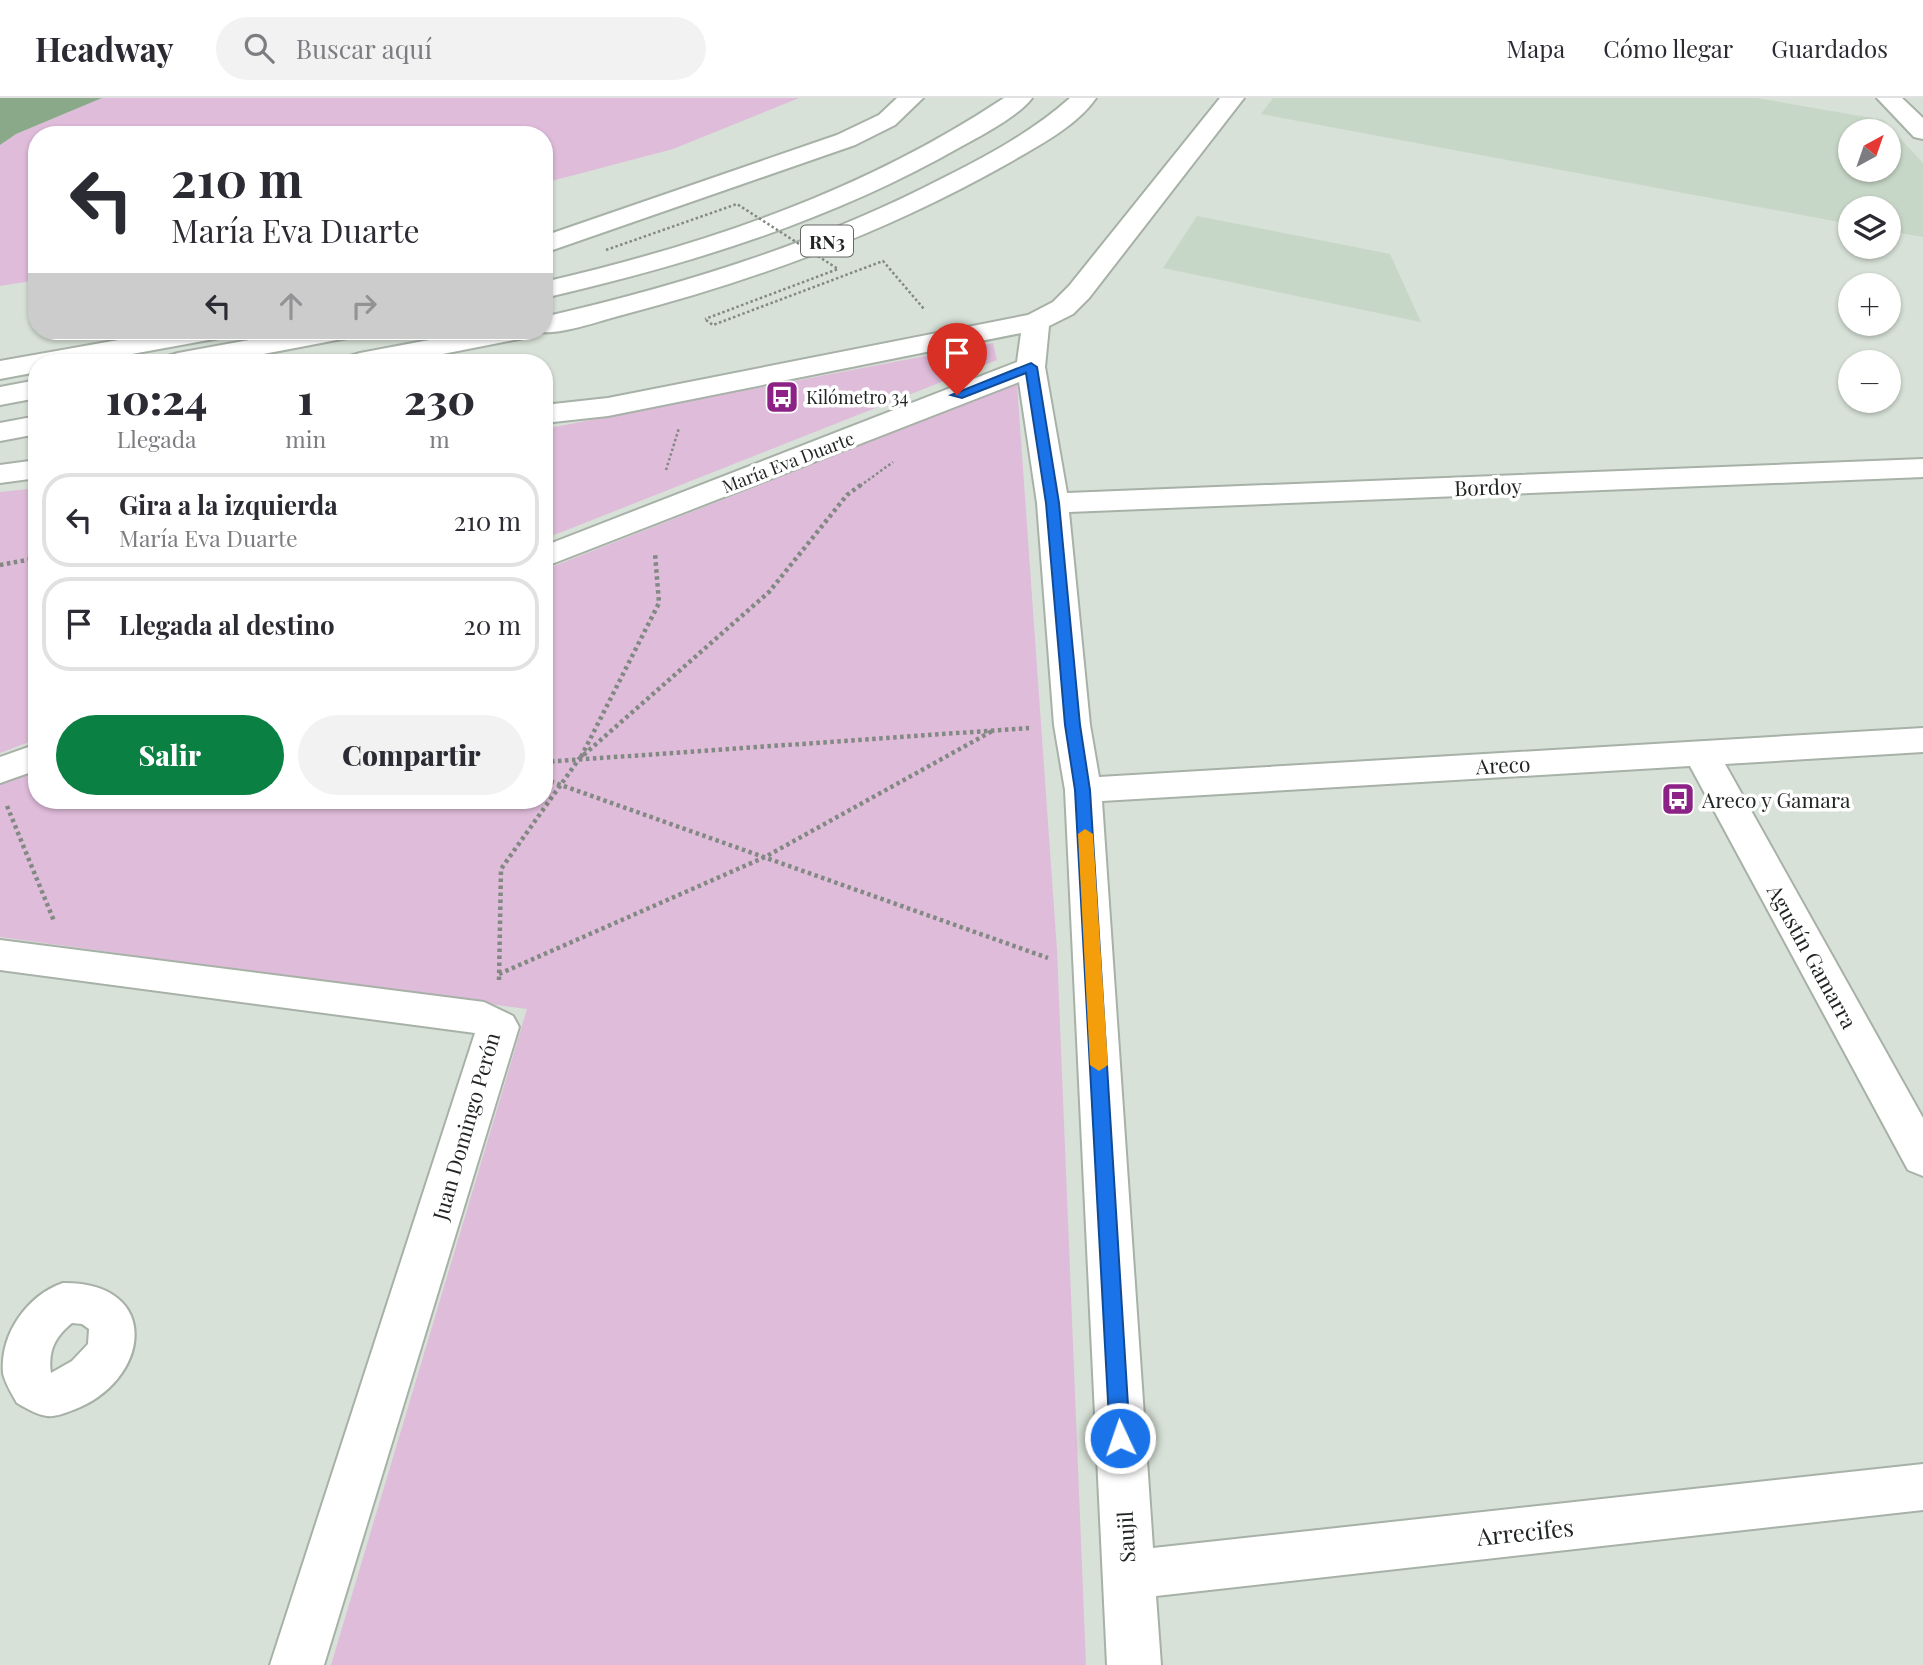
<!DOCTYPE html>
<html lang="es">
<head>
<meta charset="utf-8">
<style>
  :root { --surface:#fff; --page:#f2f2f3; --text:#2b2b33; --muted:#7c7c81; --line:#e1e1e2; --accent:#0b8043 }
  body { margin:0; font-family:"Playfair Display",serif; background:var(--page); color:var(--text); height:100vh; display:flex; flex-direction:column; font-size:26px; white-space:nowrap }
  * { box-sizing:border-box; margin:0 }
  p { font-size:23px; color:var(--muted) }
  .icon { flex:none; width:38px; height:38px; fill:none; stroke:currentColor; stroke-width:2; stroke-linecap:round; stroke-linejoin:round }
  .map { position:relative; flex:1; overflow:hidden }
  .panel { position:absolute; left:28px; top:256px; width:525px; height:455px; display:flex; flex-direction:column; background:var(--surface); border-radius:28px; box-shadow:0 2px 5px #0004 }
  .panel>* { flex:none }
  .hud { position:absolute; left:28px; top:28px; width:525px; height:214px; border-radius:28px; box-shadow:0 2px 5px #0004; background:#fff; color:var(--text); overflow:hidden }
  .needle { width:46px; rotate:40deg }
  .fabs { position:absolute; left:1838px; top:21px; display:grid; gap:14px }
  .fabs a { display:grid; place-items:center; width:63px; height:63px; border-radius:50%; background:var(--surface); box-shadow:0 2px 5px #0004; font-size:35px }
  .pin { position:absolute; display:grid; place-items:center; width:60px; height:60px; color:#fff; margin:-72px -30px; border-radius:50% 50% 50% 0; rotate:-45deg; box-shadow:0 0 7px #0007 }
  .pin .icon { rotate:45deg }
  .me { position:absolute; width:77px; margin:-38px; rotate:357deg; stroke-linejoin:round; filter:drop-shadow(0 0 5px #0008) }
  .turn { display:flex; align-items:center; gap:24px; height:147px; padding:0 28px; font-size:32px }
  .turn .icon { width:91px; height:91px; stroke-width:2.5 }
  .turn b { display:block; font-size:49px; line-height:60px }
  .lanes { display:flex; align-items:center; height:66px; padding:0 28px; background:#0003; justify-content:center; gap:35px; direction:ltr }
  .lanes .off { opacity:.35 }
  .eta { display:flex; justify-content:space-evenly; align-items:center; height:119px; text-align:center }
  .eta b { font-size:42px; font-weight:800; line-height:49px }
  .primary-button { display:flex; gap:14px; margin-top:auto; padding:14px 28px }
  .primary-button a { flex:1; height:80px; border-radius:42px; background:var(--accent); color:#fff; font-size:28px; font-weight:800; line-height:80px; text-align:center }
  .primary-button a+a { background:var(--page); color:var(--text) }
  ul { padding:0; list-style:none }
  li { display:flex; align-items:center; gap:21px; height:94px; margin:0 14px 10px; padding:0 14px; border:4px solid var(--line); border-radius:28px }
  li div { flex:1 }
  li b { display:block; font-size:26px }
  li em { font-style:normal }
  header { display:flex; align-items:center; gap:42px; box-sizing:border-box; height:98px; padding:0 35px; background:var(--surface); border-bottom:2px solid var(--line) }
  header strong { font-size:33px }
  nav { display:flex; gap:38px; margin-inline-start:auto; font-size:24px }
  .search { width:490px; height:63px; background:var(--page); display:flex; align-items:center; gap:18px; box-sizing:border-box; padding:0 24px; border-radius:38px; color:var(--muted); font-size:26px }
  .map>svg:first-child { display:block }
  .built { fill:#c7d7c7; fill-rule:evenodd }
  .green { fill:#dfbcda }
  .water { fill:#89a988 }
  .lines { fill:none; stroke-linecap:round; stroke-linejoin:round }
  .minor-casing { stroke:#a7b1a7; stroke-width:4 }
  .highway-casing { stroke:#a7b1a7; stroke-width:4 }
  .path-far1 { stroke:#828982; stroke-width:2.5; stroke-dasharray:2.5 2.5; stroke-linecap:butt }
  .path { stroke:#828982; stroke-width:4.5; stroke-dasharray:3.5 3.5; stroke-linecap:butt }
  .minor { fill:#fff; fill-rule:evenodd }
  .highway { fill:#fff; fill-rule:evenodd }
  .path-bridge { stroke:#828982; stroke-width:2.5; stroke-dasharray:2.5 2.5; stroke-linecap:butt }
  .route { fill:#1a73e8; stroke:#114b97; stroke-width:2 }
  .slow { fill:#f59e0b }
  .labels { text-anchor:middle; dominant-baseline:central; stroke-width:7; stroke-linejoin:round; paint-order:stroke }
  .far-poi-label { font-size:18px; fill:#222622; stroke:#fff; text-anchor:start }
  .far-street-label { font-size:18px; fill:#222622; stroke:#fff }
  .shield { fill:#fff; stroke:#646764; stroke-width:2 }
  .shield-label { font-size:19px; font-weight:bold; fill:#222622 }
  .street-label { font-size:21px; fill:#222622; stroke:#fff }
  .poi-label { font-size:21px; fill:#222622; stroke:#fff; text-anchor:start }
  .near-street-label { font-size:24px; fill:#222622; stroke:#fff }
</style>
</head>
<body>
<header>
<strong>Headway</strong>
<div class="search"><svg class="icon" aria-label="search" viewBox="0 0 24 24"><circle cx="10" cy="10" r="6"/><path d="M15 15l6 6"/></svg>Buscar aquí</div>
<nav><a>Mapa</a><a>Cómo llegar</a><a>Guardados</a></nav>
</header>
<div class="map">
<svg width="1923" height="1567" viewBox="0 0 1923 1567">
  <rect width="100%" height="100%" fill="#d7e1d7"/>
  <g class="built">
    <path d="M 1273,0 L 1757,0 L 1883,22 L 1923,65 L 1923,139 L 1888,133 L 1888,110 L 1850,110 L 1850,126 L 1261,16 ZM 1850,33 L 1888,33 L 1888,72 L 1850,72 Z"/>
    <polygon points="1197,118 1390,156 1421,224 1163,170"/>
  </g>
  <g class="green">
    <polygon points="102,0 799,0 673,51 544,85 544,37 37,37 37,182 0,188 0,47 16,36"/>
    <polygon points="993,245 997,262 544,441 544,331"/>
    <polygon points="1017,286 1057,852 1086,1567 331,1567 527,911 0,839 0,686 37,671 37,702 544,702 544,472"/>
    <polygon points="37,390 37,641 0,655 0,394"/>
  </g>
  <polygon class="water" points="0,0 102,0 16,36 0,47"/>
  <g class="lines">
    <defs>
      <g id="minor">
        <polygon points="897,0 923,0 895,27 855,47 544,155 544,138 837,37 879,17"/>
        <polygon points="1220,0 1244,0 1089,200 1073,216 1049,228 1045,269 1067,395 1923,361 1923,379 1069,414 1090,627 1099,679 1923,630 1923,654 1725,666 1923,1020 1923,1078 1908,1072 1690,668 1102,703 1153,1450 1923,1366 1923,1412 1156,1498 1161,1567 1107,1567 1065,692 1054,627 1037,405 1019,284 544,469 544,448 1017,264 1021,235 608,318 544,325 544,307 608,300 1028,217 1053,204 1069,188"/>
        <polygon points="1877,0 1902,0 1923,20 1923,41 1914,39"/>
        <polygon points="169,233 228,233 224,239 214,241 88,264 37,264 37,274 0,281 0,263"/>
        <polygon points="37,362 37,380 0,385 0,367"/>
        <polygon points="37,646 37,672 0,685 0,659"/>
        <polygon points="0,842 484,904 513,918 519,929 324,1567 270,1567 475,935 0,872"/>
        <path d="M 63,1185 C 164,1184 150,1284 73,1312 C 66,1315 55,1319 47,1318 C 37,1317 26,1310 17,1305 C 12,1296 5,1285 3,1275 C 0,1235 28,1197 63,1185 ZM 72,1225 L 82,1226 L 89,1231 L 88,1246 L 72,1263 L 51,1275 C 48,1252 55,1239 72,1225 Z"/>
      </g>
      <g id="highway">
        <path d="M 1004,0 L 1032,0 C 1020,17 981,38 962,48 C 831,123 690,166 544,200 L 544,184 C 708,146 864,93 1004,0 Z"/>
        <path d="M 1070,0 L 1096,0 C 1076,29 1036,49 1007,66 C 885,135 756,182 622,217 C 599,223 556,239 534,233 L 544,233 L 544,219 C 683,187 818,145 945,79 C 989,57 1033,33 1070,0 Z"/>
        <polygon points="299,233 356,233 352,239 342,241 222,264 164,264 168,258 178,255"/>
        <polygon points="477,233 533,233 529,239 519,241 402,264 346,264 350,258 360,255"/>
        <polygon points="37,282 37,300 0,307 0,289"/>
        <polygon points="37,318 37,336 0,343 0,325"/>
      </g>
    </defs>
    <use href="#minor" class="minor-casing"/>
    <use href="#highway" class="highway-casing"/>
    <g class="path-far1">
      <polyline points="706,222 713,227 883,163 924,211"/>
      <polyline points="666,372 679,330"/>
      <polyline points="860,388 893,364"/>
    </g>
    <g class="path">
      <polyline points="0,467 37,460"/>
      <polyline points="581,659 659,505 655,455"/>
      <polyline points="544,664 1029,630"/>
      <polyline points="544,681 1048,860"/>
      <polyline points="7,708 54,823"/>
      <polyline points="499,876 765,759 994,632"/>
      <polyline points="499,882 501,771 579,661 769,494 847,397 862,386"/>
    </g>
    <use href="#minor" class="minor"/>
    <use href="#highway" class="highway"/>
    <polyline class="path-bridge" points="606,152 737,106 838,171 705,221"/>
  </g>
  <polygon class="route" points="1031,265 1037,269 1059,405 1080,627 1090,692 1130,1340 1127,1347 1120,1350 1113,1347 1110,1340 1075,692 1065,627 1046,405 1026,275 962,300 951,297"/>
  <polygon class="slow" points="1085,731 1093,736 1108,967 1099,973 1090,967 1078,736"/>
  <defs>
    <symbol id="bus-square" viewBox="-11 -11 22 22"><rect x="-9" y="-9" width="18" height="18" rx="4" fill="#8c2286" stroke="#fff"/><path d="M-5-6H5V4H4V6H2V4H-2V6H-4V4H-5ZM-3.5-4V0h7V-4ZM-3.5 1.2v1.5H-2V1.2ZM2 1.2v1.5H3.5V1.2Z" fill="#fff"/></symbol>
  </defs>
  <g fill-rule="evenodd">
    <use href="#bus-square" x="763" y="280" width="38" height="38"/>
    <use href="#bus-square" x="1659" y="682" width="38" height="38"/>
  </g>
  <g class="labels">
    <g class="far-poi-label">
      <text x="806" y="299">Kilómetro 34</text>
    </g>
    <g class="far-street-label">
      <text transform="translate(788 364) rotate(-21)">María Eva Duarte</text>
    </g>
    <rect class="shield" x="801" y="127.5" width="52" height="31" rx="5"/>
    <g class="shield-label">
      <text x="827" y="143">RN3</text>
    </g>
    <g class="street-label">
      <text transform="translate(1488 388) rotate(-2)">Bordoy</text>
      <text transform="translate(1503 666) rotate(-3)">Areco</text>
      <text transform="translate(1813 858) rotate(61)">Agustín Gamarra</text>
      <text transform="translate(465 1028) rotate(-74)">Juan Domingo Perón</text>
      <text transform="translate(1125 1439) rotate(-93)">Saujil</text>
    </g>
    <g class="poi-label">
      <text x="1702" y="701">Areco y Gamara</text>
    </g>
    <g class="near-street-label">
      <text transform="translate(1525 1433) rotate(-6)">Arrecifes</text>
    </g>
  </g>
</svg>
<div class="fabs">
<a><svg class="needle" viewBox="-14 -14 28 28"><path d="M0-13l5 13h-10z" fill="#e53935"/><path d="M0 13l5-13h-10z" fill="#7c7c81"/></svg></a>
<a><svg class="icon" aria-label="layers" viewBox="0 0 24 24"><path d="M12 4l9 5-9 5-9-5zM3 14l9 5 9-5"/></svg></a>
<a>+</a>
<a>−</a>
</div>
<div class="pin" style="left:957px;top:297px;background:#d93025"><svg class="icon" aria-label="arrive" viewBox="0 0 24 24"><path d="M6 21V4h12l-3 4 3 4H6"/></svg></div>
<svg class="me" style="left:1120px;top:1340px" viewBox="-20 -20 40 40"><circle r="17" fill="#1a73e8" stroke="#fff" stroke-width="3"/><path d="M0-11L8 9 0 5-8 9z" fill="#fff"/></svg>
<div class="hud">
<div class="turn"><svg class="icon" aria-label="left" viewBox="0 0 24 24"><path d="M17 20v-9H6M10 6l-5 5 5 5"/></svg><div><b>210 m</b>María Eva Duarte</div></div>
<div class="lanes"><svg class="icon" aria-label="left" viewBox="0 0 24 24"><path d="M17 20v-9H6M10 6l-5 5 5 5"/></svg><svg class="icon off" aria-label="ahead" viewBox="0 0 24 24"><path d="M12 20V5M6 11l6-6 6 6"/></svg><svg class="icon off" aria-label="right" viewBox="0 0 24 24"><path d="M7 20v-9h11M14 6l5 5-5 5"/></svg></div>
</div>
<section class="panel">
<div class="eta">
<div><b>10:24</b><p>Llegada</p></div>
<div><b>1</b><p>min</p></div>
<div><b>230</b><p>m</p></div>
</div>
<ul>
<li><svg class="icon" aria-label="left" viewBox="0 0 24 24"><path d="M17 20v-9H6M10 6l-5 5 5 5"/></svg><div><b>Gira a la izquierda</b><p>María Eva Duarte</p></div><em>210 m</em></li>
<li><svg class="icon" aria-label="arrive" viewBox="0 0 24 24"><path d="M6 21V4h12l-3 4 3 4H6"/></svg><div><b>Llegada al destino</b></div><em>20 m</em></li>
</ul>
<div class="primary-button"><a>Salir</a><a>Compartir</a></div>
</section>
</div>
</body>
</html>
